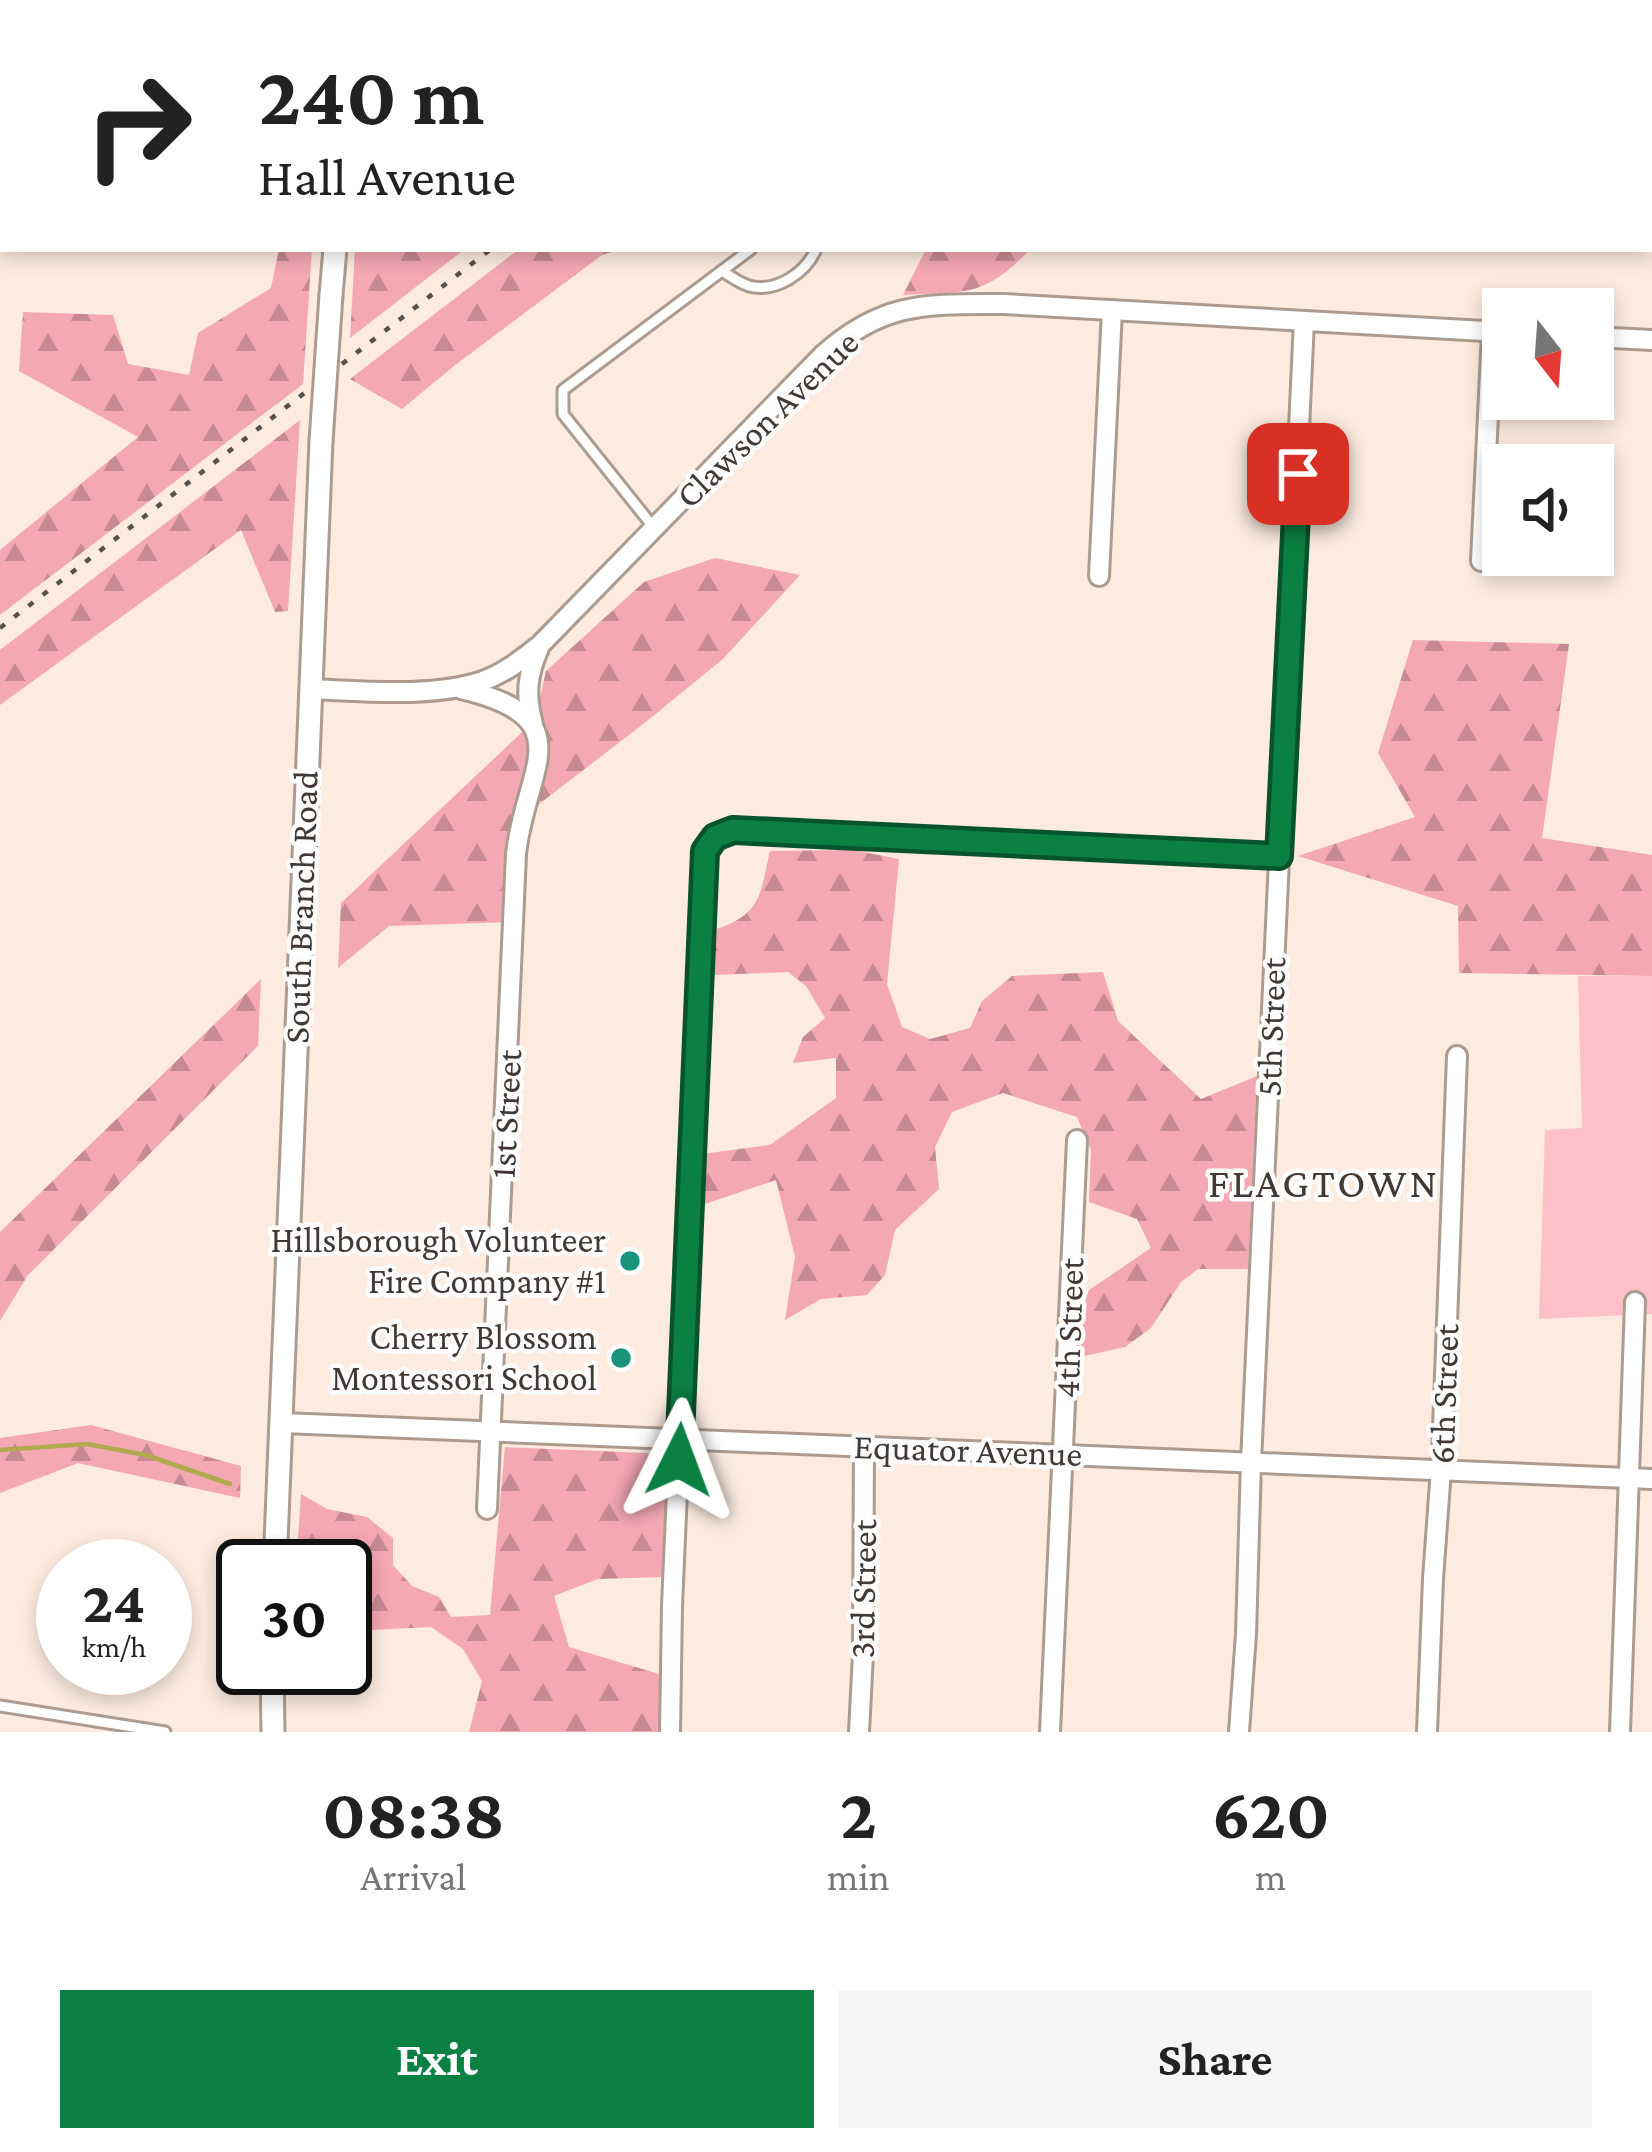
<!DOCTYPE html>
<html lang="en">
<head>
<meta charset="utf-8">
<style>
  :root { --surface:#fff; --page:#f6f6f6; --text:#222; --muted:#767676; --accent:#0b8043 }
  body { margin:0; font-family:"Crimson Pro",serif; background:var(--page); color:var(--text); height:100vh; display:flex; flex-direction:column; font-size:45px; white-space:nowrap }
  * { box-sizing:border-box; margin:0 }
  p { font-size:39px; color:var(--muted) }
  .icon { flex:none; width:66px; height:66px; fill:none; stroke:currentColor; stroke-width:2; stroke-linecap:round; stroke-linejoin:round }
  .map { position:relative; height:1732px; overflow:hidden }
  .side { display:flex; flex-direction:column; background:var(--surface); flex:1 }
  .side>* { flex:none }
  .hud { position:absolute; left:0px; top:0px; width:1653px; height:252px; box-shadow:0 6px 18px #0003; background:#fff; color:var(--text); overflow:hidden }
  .needle { width:78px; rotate:163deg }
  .fabs { position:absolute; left:1482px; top:288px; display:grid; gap:24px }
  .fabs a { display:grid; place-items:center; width:132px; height:132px; border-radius:0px; background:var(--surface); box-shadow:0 6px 18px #0003; font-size:60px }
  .speed { position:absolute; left:36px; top:1539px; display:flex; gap:24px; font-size:60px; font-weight:700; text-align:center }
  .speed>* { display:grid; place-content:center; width:156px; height:156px; border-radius:50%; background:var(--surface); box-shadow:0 6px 18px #0003; line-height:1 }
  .speed small { font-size:30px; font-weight:400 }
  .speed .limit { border:6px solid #111; border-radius:18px; background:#fff; color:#111 }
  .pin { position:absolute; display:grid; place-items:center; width:102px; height:102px; color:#fff; margin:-51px; border-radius:24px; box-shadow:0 6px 18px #0006 }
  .me { position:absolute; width:132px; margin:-66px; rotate:3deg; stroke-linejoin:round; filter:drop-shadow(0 0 9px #0008) }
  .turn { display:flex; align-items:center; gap:42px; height:252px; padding:0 60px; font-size:54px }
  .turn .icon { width:156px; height:156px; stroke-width:2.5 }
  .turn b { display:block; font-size:84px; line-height:102px }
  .eta { display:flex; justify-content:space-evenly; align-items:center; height:204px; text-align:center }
  .eta b { font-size:72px; font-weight:700; line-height:84px }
  .primary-button { display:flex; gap:24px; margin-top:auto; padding:24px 60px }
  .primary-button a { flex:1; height:138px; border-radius:0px; background:var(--accent); color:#fff; font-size:48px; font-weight:700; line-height:138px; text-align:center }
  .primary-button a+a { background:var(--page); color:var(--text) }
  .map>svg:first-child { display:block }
  .green { fill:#fdc0c7 }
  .forest { fill:url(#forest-firs) }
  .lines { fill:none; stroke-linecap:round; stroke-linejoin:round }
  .stream { stroke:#b2aa4e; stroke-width:4.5 }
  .service-casing { stroke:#ac9c90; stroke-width:15 }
  .minor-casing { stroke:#ac9c90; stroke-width:24 }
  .tertiary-casing { stroke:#ac9c90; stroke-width:27 }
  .service { stroke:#fff; stroke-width:9 }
  .minor { stroke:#fff; stroke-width:18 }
  .tertiary { stroke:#fff; stroke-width:21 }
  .rail { stroke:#58504b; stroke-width:4.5; stroke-dasharray:6 12; stroke-linecap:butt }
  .tertiary-bridge-casing { stroke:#ac9c90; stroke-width:27; stroke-linecap:butt }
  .tertiary-bridge { stroke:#fff; stroke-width:21 }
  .route-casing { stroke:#07532c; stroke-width:30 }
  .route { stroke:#0b8043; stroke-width:21 }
  .poi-dot { fill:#19947c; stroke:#fcfcfc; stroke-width:4.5 }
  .labels { text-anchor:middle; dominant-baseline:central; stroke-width:9; stroke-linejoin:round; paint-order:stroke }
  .street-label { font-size:36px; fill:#403935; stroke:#fcfcfc }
  .poi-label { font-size:36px; fill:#403935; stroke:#fcfcfc; text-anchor:end }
  .quarter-label { font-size:42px; letter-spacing:3px; fill:#403935; stroke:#fcfcfc }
</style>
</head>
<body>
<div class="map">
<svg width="1652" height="1732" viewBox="0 0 1652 1732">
  <defs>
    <pattern id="forest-firs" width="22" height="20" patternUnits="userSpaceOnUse" patternTransform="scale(3)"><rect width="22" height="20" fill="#f4a8b2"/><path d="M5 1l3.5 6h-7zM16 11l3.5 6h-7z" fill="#c78a92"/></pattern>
  </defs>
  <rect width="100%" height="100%" fill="#fdebdf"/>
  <g class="green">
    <polygon points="1424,0 1652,0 1652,98 1650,3 1425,3"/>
    <polygon points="1578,976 1652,976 1652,1314 1539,1319 1545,1130 1582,1128"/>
  </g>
  <g class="forest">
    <polygon points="582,0 796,0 792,3 582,3"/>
    <polygon points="1019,0 1282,0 1278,3 1017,3"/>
    <polygon points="279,249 312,249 303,384 0,615 0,550 138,437 19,371 23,312 113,315 128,364 189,375 198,333 271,288"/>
    <polygon points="355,249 465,249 350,338"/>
    <polygon points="519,249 621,249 602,255 454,366 402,409 350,379"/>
    <path d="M 926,249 L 1031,249 C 982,298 969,291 903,295 Z"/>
    <polygon points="300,420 288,611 275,612 241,530 0,705 0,650"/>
    <polygon points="715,558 800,575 723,659 642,725 517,821 511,922 389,926 338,968 341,903 535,720 546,671 644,582"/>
    <polygon points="1413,640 1569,644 1542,838 1652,855 1652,976 1459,973 1458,906 1298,856 1415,817 1378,753"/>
    <path d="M 853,850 L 899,859 L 887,984 L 902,1027 L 930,1039 L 970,1028 L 982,1001 L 1012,976 L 1103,972 L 1118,1021 L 1201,1099 L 1257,1076 L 1248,1269 L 1198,1269 L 1181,1282 L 1151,1328 L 1125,1347 L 1080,1357 L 1080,1317 L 1089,1290 L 1151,1248 L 1137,1219 L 1089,1202 L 1091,1150 L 1077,1117 L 1003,1093 L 952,1112 L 935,1147 L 939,1189 L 895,1230 L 885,1275 L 867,1295 L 821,1299 L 785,1320 L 795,1257 L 776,1180 L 705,1204 L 702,1154 L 770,1145 L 836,1098 L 836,1058 L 793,1063 L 803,1037 L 825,1018 L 806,986 L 788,972 L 713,975 L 716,929 C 762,914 760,894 770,851 Z"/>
    <polygon points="261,979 258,1046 28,1275 0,1321 0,1232"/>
    <polygon points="91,1425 241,1466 240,1498 78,1463 0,1493 0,1438"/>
    <polygon points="505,1447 648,1453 667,1478 665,1577 598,1579 554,1596 569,1647 662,1675 660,1732 469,1732 482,1681 463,1649 431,1627 372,1630 345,1628 345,1566 296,1566 301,1494 327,1509 367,1517 393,1538 393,1565 412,1586 439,1597 451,1617 490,1615"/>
  </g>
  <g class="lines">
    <polyline class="stream" points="0,1450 87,1444 146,1455 230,1484"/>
    <defs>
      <g id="service">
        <path d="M 722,271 C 730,276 739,283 749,286 C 776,293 806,273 816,249"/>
        <polyline points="655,529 563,414 563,390 751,249"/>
        <polyline points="0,1706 165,1732"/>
      </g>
      <g id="minor">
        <polyline points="1593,337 1652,340"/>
        <polyline points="1481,561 1492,332"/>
        <polyline points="1099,576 1112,310"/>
        <path d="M 310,689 C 363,691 432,698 483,681 C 505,673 522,659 540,645 L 823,355 C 883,301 927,304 1004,304 L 1503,332"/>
        <path d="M 461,689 C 585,718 525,768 516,854 L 487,1509"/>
        <path d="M 533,724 C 525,695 527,676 539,648"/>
        <polyline points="283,1423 1652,1479"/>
        <polyline points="670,1732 672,1606 705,851 714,837 733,830 1279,856"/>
        <polyline points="859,1732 863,1654 864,1446"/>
        <polyline points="1050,1732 1077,1140"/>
        <polyline points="1239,1732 1246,1634 1251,1462 1304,321"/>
        <polyline points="1427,1732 1433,1579 1442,1455 1457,1056"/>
        <polyline points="1620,1732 1635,1302"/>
      </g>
      <g id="tertiary">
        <polyline points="353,3 354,0"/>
        <polyline points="331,295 335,249"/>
        <polyline points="275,1566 321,441"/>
        <polyline points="272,1668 273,1732"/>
      </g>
    </defs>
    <use href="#service" class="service-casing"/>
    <use href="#minor" class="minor-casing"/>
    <use href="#tertiary" class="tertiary-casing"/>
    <use href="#service" class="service"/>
    <use href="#minor" class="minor"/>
    <use href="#tertiary" class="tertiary"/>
    <g class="rail">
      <polyline points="813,3 817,0"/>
      <polyline points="0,628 491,249"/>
    </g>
    <defs>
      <polyline id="tertiary-bridge" points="321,441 331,295"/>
    </defs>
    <use href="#tertiary-bridge" class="tertiary-bridge-casing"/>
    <use href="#tertiary-bridge" class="tertiary-bridge"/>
  </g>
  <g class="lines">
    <defs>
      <polyline id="route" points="679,1460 705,851 715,837 733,830 1279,856 1298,474"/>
    </defs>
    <use href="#route" class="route-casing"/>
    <use href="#route" class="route"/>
  </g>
  <g class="poi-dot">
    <circle cx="630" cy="1261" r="12"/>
    <circle cx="621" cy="1358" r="12"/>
  </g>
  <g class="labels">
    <g class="street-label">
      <text transform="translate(767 419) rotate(-44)">Clawson Avenue</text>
      <text transform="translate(301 907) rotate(-88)">South Branch Road</text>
      <text transform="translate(1271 1027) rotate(-88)">5th Street</text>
      <text transform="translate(506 1114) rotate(-87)">1st Street</text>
      <text transform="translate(1069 1328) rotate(-88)">4th Street</text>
      <text transform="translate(1444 1394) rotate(-88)">6th Street</text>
      <text transform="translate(968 1450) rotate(2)">Equator Avenue</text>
      <text transform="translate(863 1589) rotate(-89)">3rd Street</text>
    </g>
    <g class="poi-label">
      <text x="606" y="1240">Hillsborough Volunteer<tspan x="606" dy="41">Fire Company #1</tspan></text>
      <text x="597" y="1337">Cherry Blossom<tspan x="597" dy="41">Montessori School</tspan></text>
    </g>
    <g class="quarter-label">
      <text x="1324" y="1182">FLAGTOWN</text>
    </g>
  </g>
</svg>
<div class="fabs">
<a><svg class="needle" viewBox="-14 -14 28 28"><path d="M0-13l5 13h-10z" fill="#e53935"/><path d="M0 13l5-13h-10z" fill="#767676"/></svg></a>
<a><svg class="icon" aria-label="sound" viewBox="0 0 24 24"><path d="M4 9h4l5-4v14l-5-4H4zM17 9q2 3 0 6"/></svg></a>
</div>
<div class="speed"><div>24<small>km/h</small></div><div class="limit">30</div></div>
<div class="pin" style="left:1298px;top:474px;background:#d93025"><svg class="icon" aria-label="arrive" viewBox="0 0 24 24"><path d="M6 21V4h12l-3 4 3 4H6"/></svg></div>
<svg class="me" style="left:679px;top:1460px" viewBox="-20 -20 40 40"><path d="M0-17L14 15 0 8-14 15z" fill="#0b8043" stroke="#fff" stroke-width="4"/></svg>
<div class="hud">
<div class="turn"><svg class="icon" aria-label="right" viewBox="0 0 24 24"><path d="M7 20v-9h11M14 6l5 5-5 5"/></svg><div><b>240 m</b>Hall Avenue</div></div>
</div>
</div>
<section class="side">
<div class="eta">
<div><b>08:38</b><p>Arrival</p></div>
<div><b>2</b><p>min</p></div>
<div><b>620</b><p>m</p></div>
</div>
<div class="primary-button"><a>Exit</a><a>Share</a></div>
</section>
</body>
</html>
